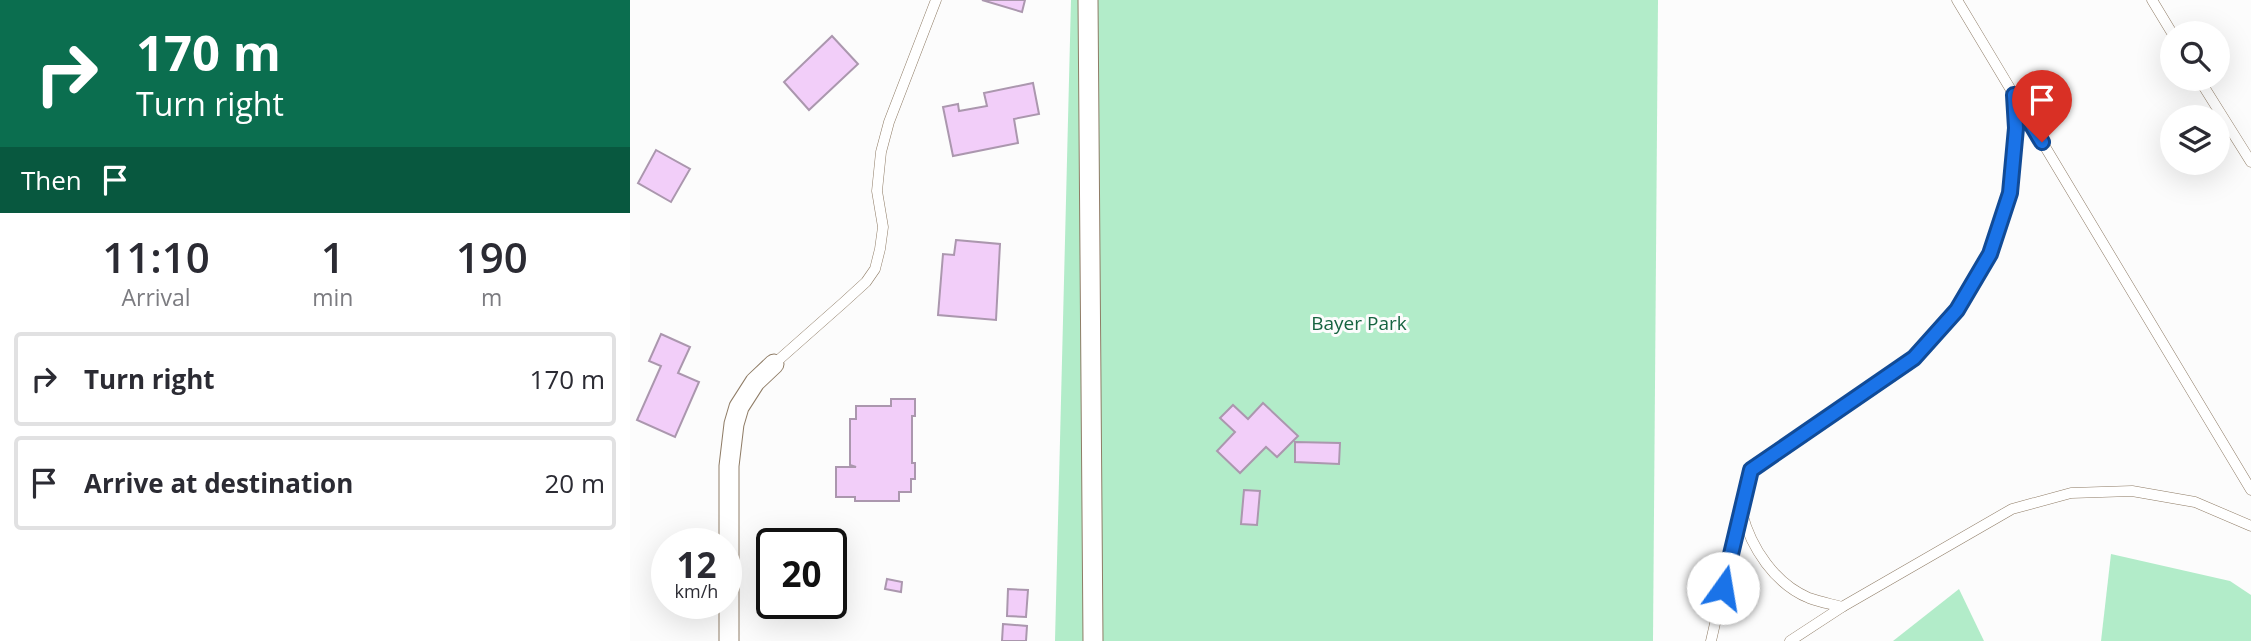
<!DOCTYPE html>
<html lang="en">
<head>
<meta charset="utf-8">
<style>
  :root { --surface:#fff; --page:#f7f7f7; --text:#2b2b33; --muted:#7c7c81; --line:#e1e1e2 }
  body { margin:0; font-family:"Open Sans",sans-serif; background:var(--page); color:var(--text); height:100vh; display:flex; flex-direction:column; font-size:26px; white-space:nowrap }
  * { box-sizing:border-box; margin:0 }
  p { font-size:23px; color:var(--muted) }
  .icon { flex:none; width:38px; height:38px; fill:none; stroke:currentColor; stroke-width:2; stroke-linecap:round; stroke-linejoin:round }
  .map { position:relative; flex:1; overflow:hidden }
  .sheet { display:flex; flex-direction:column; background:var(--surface); width:630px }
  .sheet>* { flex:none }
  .guide { background:#0b6e4f; color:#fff; overflow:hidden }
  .buttons { position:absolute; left:1530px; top:21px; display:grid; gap:14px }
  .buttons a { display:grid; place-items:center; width:70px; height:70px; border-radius:50%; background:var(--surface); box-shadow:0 7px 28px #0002; font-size:35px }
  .speed { position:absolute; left:21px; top:528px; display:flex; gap:14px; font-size:35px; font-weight:700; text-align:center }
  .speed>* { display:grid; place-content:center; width:91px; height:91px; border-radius:50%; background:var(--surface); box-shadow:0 7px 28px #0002; line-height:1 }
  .speed small { font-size:18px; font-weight:400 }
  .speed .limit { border:4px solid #111; border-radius:10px; background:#fff; color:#111 }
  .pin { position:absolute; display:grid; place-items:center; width:60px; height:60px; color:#fff; margin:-72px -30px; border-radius:50% 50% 50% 0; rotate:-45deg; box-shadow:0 0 7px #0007 }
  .pin .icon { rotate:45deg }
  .me { position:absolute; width:77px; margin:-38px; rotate:13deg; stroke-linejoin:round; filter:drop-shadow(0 0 5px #0008) }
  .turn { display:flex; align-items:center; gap:24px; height:147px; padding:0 21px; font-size:32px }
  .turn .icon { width:91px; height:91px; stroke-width:2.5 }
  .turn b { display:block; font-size:49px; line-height:60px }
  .then { display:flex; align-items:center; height:66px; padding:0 21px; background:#0003; gap:14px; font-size:26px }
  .eta { display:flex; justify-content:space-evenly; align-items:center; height:119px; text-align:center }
  .eta b { font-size:42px; font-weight:600; line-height:49px }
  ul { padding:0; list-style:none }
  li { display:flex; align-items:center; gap:21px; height:94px; margin:0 14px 10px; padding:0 7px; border:4px solid var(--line); border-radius:7px }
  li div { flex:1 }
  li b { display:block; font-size:26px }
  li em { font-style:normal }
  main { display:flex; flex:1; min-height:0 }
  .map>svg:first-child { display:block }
  .green { fill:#b2ecc9 }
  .building { fill:#f2cef9; stroke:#ab97ae; stroke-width:2 }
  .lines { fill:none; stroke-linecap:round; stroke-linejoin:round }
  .lane-casing { stroke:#8f7c66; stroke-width:11 }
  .street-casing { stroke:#8f7c66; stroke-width:21 }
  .lane { stroke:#fff; stroke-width:10 }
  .street { stroke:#fff; stroke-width:19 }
  .route-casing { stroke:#114b97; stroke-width:18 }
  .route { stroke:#1a73e8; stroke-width:12 }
  .labels { text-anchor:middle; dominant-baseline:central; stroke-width:6; stroke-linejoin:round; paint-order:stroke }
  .park-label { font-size:19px; fill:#166340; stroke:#fcfcfc }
</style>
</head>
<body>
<main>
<section class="sheet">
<div class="guide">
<div class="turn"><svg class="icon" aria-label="right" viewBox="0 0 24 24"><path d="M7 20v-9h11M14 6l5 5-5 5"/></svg><div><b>170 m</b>Turn right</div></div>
<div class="then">Then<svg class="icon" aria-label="arrive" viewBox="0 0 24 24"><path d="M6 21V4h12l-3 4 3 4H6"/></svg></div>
</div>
<div class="eta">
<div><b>11:10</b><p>Arrival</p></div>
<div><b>1</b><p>min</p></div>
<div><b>190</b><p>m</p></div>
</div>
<ul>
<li><svg class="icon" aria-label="right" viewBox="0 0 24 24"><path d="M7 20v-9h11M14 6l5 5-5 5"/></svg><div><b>Turn right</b></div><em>170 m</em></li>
<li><svg class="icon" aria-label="arrive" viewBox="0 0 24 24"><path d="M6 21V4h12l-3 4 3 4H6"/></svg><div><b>Arrive at destination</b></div><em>20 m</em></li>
</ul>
</section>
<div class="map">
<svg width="1621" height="641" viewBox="0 0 1621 641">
  <rect width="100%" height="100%" fill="#fcfcfc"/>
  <g class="green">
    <polygon points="441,0 1028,0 1023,641 425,641"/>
    <polygon points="1481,554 1600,581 1621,595 1621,641 1471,641"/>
    <polygon points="1329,589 1354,641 1263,641"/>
  </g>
  <g class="building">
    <polygon points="352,0 395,0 392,12"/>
    <polygon points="202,36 228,64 179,110 154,82"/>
    <polygon points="403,83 409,114 384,119 388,143 323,156 313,107 328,104 329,111 357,106 354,93"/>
    <polygon points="26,150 60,169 41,202 8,183"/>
    <polygon points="326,240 370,244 366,320 308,315 313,254 324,255"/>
    <polygon points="31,334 60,347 48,373 69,382 45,437 7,420 31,366 19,361"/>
    <polygon points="261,399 285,399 285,416 282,416 282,463 285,463 285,479 281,479 281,492 269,492 269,501 225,501 225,497 206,497 206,467 226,467 220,465 220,419 226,419 226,406 261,406"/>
    <polygon points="633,403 668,436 647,457 636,447 610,473 587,451 605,432 590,418 603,405 618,419"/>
    <polygon points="665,442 710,443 709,464 665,462"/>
    <polygon points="614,490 630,491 627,525 611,524"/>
    <polygon points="257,579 272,582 271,592 255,589"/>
    <polygon points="378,589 398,590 396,617 377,616"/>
    <polygon points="373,624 397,626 396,641 372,641"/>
  </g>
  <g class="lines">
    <defs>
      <g id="lane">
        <polyline points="1327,0 1621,490"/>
        <polyline points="1522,0 1542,33"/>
        <polyline points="1569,79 1621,162"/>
        <polyline points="144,364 213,303 236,282 245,269 250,249 253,227 247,191 251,152 259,122 306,0"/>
        <path d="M 1112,513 C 1121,548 1145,584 1179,598 C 1190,602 1201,604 1212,607"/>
        <polyline points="1081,641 1120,470 1284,358 1327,310 1360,255 1380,193 1386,128 1384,95"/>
        <polyline points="1160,641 1212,607 1382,509 1441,493 1502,491 1565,502 1621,526"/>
      </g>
      <g id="street">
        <polyline points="458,0 463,641"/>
        <polyline points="99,641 99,466 104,424 109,407 125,382 144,364"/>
      </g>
    </defs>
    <use href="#lane" class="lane-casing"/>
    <use href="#street" class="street-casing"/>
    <use href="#lane" class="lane"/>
    <use href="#street" class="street"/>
  </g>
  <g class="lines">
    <defs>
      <polyline id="route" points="1093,588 1121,470 1284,358 1327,310 1360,254 1380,193 1386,128 1384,95 1412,142"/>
    </defs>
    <use href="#route" class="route-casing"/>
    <use href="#route" class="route"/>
  </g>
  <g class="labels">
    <g class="park-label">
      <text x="729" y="323">Bayer Park</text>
    </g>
  </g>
</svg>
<div class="buttons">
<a><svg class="icon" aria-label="search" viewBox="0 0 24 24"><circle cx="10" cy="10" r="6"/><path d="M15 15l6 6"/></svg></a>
<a><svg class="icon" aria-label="layers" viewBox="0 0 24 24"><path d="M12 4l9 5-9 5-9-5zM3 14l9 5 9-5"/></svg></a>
</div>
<div class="speed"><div>12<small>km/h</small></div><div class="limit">20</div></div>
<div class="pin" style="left:1412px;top:142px;background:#d93025"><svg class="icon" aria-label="arrive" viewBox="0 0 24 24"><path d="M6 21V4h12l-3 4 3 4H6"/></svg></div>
<svg class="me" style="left:1093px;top:588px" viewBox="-20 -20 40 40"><circle r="19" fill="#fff"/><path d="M0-13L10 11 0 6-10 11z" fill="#1a73e8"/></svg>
</div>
</main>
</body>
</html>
